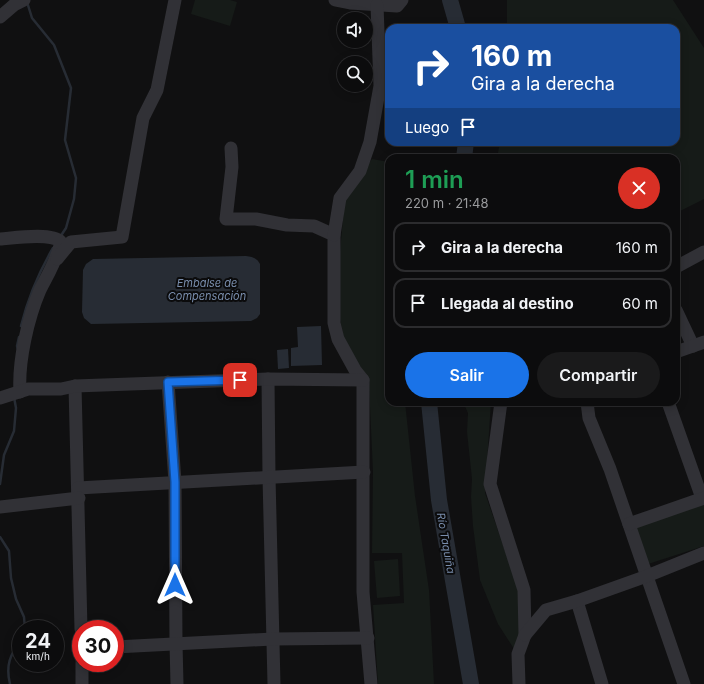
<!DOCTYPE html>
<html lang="es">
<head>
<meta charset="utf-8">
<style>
  :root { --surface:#0c0c0d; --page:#1a1a1b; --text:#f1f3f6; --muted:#9a9b9d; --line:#2c2c2e; --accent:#1a73e8 }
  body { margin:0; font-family:Inter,sans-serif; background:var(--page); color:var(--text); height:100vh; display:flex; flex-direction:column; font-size:15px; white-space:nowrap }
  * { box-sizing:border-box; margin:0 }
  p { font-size:13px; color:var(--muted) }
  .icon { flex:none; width:22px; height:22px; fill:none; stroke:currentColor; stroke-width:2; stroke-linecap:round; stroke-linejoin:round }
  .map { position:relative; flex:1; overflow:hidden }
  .panel { position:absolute; left:385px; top:154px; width:295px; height:252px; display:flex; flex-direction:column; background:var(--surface); border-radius:12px; box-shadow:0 2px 10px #0003,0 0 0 1px var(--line) }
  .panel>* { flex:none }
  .top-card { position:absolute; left:385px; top:24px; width:295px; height:122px; border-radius:12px; box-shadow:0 2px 10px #0003,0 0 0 1px var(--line); background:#1a4fa0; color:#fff; overflow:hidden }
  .controls { position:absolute; left:337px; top:12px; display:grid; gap:8px }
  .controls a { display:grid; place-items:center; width:36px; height:36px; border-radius:50%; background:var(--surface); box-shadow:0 2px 10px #0003,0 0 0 1px var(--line); font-size:20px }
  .speed { position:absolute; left:12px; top:620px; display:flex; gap:8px; font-size:20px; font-weight:700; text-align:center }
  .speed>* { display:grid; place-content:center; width:52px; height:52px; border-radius:50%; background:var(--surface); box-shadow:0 2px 10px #0003,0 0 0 1px var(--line); line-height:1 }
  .speed small { font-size:10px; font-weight:400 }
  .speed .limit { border:6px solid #d22; background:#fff; color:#111 }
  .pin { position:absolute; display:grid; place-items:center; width:34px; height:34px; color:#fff; margin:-17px; border-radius:8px; box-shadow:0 2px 6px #0006 }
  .me { position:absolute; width:44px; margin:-22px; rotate:0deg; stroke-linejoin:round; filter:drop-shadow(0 0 3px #0008) }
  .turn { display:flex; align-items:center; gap:14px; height:84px; padding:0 20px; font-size:18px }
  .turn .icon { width:52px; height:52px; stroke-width:2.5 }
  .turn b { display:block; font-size:28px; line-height:34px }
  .then { display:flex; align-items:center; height:38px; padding:0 20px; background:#0003; gap:8px; font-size:15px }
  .round { display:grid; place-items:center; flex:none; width:42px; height:42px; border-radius:21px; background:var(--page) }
  .head { display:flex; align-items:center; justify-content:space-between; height:68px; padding:0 20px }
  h1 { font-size:24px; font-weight:600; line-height:30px; color:#1e9e55 }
  .cta { display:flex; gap:8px; margin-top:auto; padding:8px 20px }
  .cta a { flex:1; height:46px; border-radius:24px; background:var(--accent); color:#fff; font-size:16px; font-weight:600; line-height:46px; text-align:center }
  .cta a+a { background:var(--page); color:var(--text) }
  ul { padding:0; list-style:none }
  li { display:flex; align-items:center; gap:12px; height:50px; margin:0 8px 6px; padding:0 12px; border:2px solid var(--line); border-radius:12px }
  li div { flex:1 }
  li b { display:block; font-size:15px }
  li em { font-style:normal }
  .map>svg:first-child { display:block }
  .green { fill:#161b18 }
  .water { fill:#272c34 }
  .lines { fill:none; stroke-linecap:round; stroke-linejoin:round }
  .stream { stroke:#272c34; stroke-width:2.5 }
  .river { stroke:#272c34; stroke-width:16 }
  .minor { stroke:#313136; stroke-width:13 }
  .route-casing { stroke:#114b97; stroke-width:10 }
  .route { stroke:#1a73e8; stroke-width:7 }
  .labels { text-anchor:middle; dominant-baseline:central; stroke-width:4; stroke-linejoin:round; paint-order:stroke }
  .water-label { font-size:11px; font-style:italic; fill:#798dac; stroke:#0b0b0c }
</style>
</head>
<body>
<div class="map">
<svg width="704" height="684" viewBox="0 0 704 684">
  <rect width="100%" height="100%" fill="#101011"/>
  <g class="green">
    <polygon points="195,0 230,0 237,2 230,26 191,14"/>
    <polygon points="507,0 673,0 704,48 704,199 676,213 676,158 497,158 500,142 676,142 676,28 507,28"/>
    <polygon points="372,159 389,162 389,402 405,402 415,496 429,590 434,684 378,684 373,605 404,603 402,553 372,553 373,472 369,385 346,347 339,315 340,251 345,198"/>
    <polygon points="463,402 491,402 485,493 520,594 521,637 516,652 498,624 480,580 473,526 471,497 472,479 467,432 468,413"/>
    <polygon points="704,502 704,546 648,564 635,526"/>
    <polygon points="398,559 400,596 377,598 374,561"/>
  </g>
  <g class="water">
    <path d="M 246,256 C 253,257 257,258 260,264 L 260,314 L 257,318 L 251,321 L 91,324 L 84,318 L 82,312 L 83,270 L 86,264 L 93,259 Z"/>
    <polygon points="321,326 322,365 291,366 291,348 298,347 297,327"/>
    <polygon points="288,349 289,368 278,369 277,350"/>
  </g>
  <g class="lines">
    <g class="stream">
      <polyline points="27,2 32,18 54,45 71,88 65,140 76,178 74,199 66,228 60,237"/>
      <path d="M 21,326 C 28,298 39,272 53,248"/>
      <polyline points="18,350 17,346 19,337"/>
      <polyline points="0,484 4,455 14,431 16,408 14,397"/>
      <polyline points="0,537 9,551 11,578 16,599 24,617 25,629"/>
      <path d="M 10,684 C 5,664 11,655 21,638"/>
    </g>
    <g class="river">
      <polyline points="450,0 458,28"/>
      <polyline points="464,158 466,142"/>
      <polyline points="429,402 439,500 471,684"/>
    </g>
    <g class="minor">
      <polyline points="335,0 350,3 397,6 402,0"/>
      <polyline points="0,17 14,5 24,0"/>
      <polyline points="231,148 232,167 226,219 256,219 287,225 314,226 334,235 334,323 338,339 355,370 363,380 363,592 371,684"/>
      <polyline points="334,235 340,198 360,171 370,142 380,86 377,5"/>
      <path d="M 0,239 C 14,238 51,232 61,242 C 57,260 48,274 40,290 C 28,318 18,361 20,392"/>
      <polyline points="57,259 71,242 122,237 143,118 157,90 175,0"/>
      <polyline points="676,267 704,252"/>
      <polyline points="676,310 693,346"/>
      <polyline points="676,352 704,342"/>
      <polyline points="268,379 269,477 274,684"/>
      <polyline points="168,382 175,482 176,643 177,684"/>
      <polyline points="75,386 81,629"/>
      <polyline points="0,398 28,389 61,389 75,386 268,379 363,380"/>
      <polyline points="501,402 490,484 524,590 525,635 518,654 519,684"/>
      <polyline points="587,402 589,418 610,469 684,684"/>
      <polyline points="668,402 702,498"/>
      <polyline points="78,488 364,472"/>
      <polyline points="0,507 79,498"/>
      <polyline points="629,524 704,498"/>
      <polyline points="577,601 602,684"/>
      <polyline points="525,635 546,610 577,601 647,576 704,553"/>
      <polyline points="115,647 273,639 368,638"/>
      <polyline points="82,663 82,684"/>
    </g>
  </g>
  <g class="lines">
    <defs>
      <polyline id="route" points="175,585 175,482 168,382 240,380"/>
    </defs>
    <use href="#route" class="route-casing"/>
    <use href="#route" class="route"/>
  </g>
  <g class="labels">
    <g class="water-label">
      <text x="207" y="283">Embalse de<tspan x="207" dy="13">Compensación</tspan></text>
      <text transform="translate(446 543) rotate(80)">Río Taquiña</text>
    </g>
  </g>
</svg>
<div class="controls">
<a><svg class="icon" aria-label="sound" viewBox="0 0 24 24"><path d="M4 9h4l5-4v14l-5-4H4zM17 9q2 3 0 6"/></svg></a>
<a><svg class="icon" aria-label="search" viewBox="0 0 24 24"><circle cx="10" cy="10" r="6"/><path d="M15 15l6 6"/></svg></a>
</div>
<div class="speed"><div>24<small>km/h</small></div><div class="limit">30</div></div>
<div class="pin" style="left:240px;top:380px;background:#d93025"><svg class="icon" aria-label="arrive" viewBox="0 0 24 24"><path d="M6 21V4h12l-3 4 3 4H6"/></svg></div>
<svg class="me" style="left:175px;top:585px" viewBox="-20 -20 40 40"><path d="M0-17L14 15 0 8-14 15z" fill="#1a73e8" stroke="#fff" stroke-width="4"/></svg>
<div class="top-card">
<div class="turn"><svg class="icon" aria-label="right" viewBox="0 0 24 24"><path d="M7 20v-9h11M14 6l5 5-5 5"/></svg><div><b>160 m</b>Gira a la derecha</div></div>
<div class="then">Luego<svg class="icon" aria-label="arrive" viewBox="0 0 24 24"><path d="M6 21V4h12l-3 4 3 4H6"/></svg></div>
</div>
<section class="panel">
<div class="head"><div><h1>1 min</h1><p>220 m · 21:48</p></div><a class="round" style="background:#d93025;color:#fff"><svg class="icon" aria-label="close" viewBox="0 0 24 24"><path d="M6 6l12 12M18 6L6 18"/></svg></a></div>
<ul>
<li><svg class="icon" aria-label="right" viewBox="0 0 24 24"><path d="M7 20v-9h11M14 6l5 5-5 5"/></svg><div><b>Gira a la derecha</b></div><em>160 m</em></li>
<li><svg class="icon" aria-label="arrive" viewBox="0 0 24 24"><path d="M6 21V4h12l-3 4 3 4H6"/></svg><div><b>Llegada al destino</b></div><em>60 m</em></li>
</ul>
<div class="cta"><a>Salir</a><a>Compartir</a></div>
</section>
</div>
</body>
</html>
